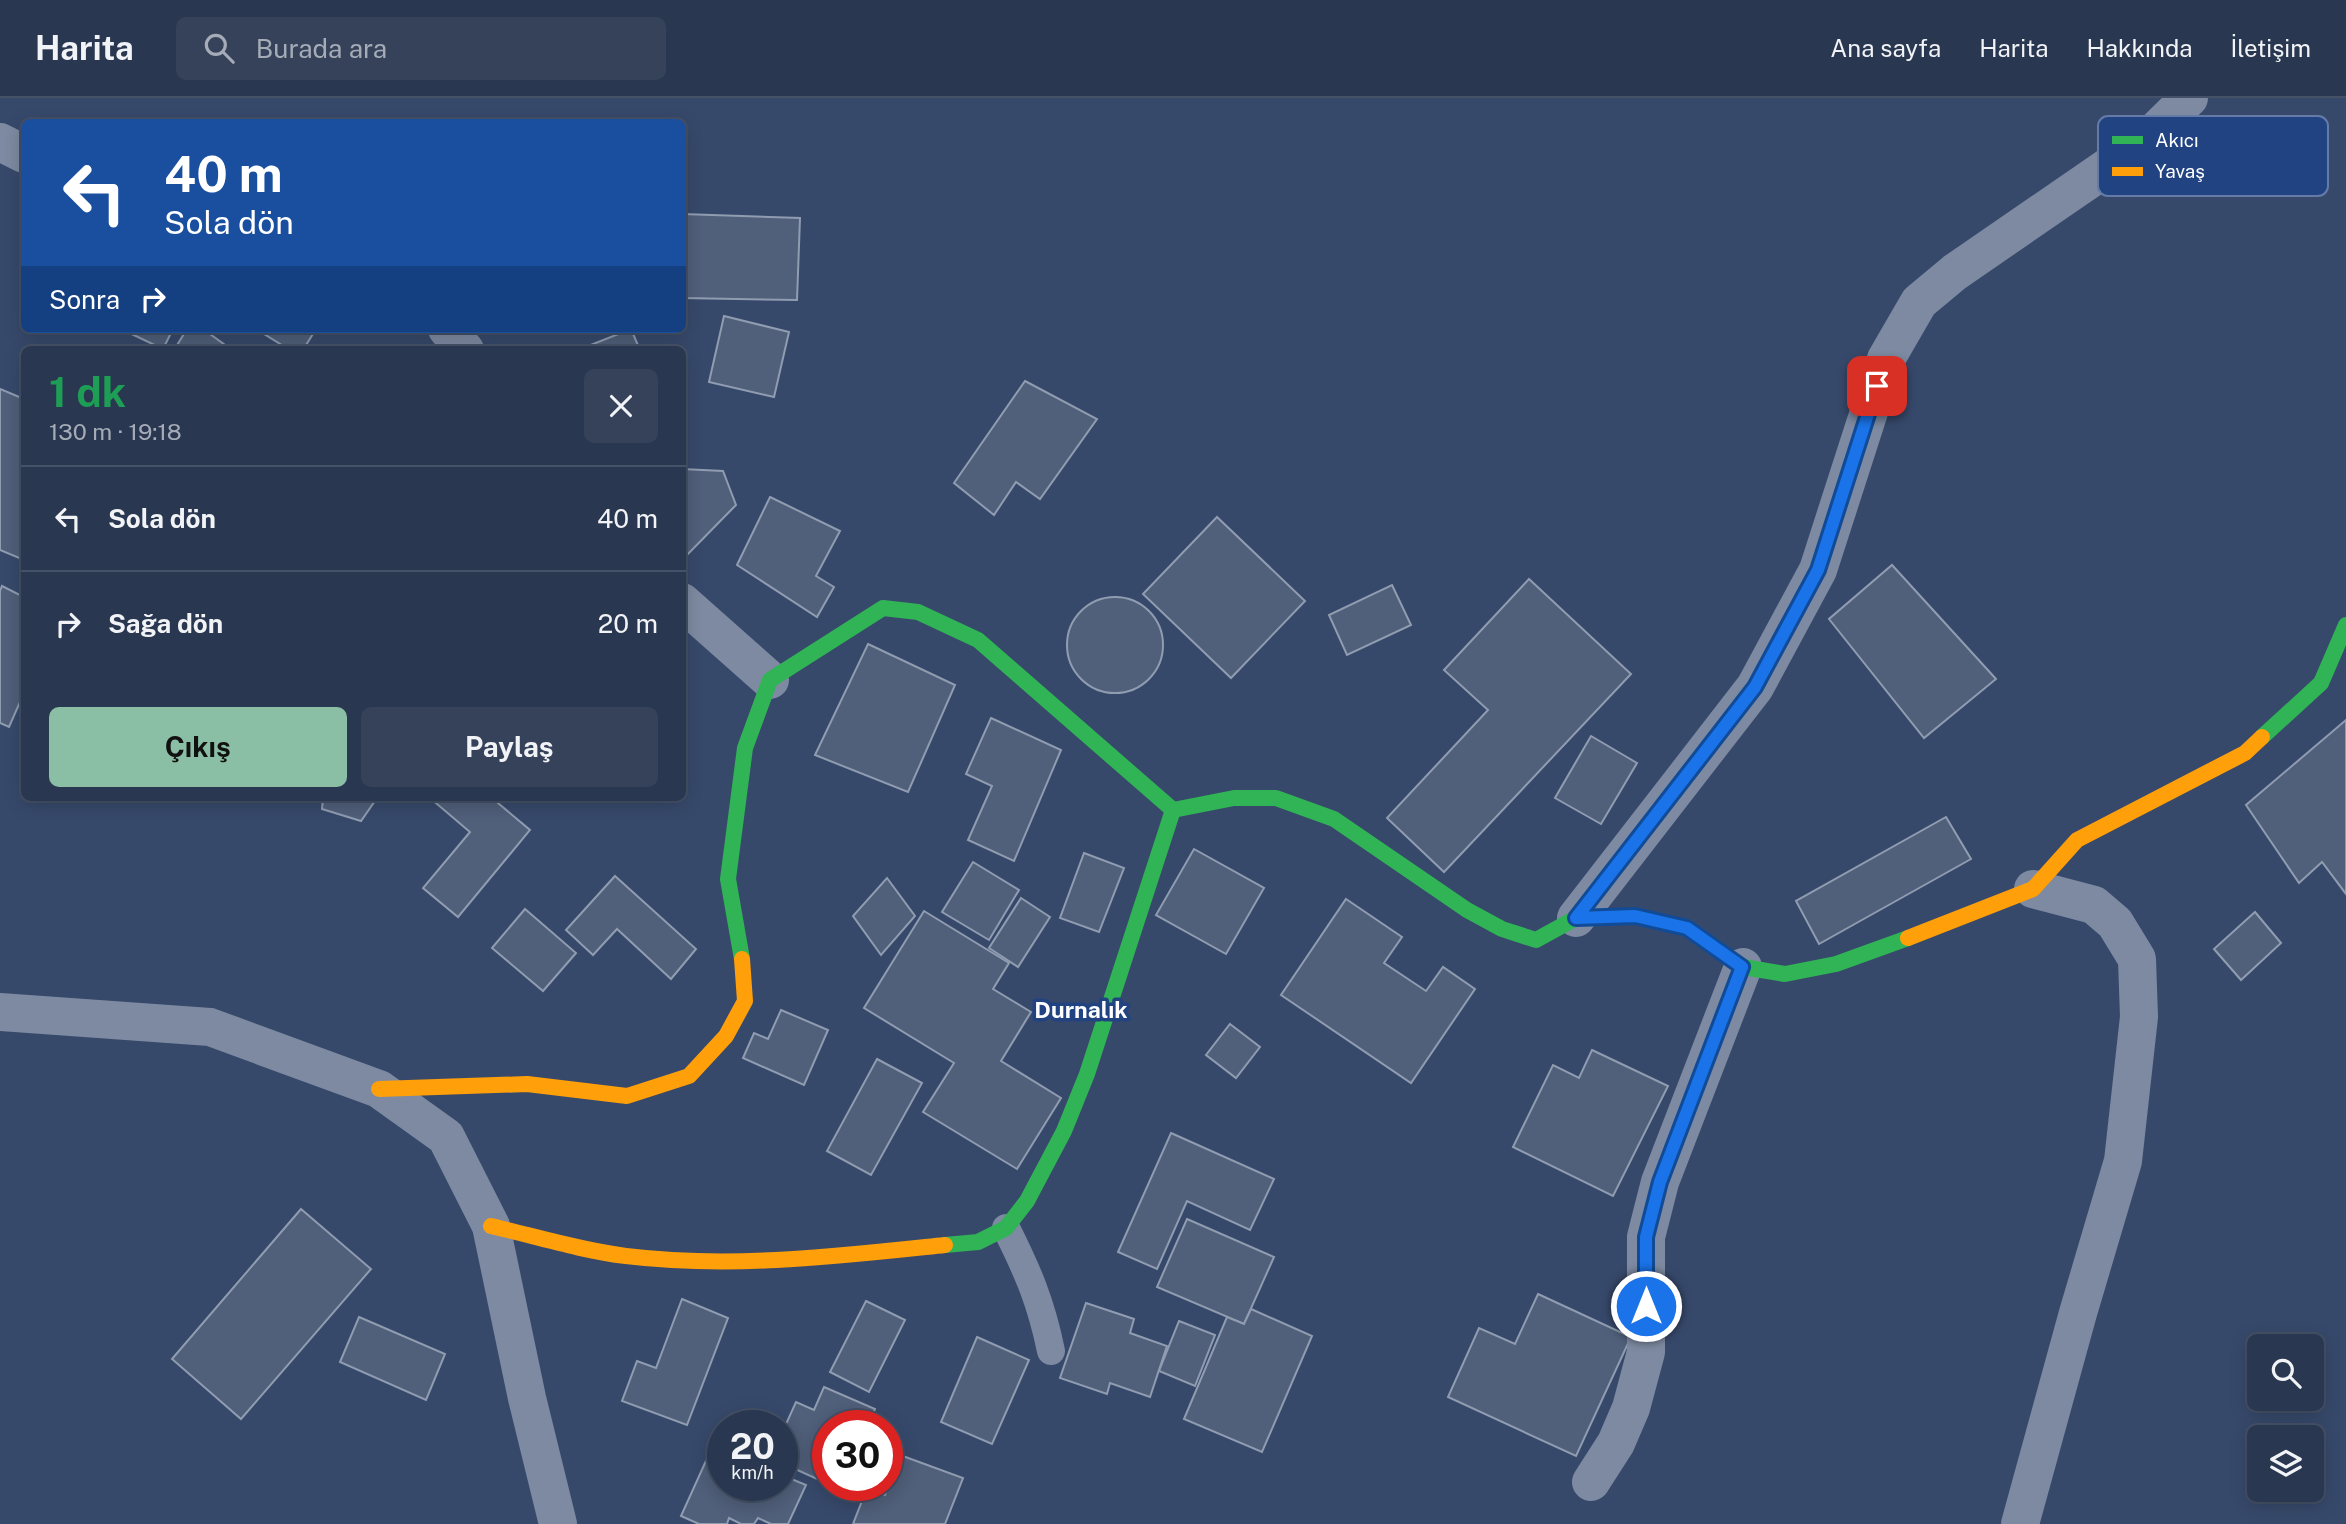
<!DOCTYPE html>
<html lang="tr">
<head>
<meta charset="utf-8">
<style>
  :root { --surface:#293750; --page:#35425a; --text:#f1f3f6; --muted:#a5acb7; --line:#455167; --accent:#8abfa5 }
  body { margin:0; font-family:"Public Sans",sans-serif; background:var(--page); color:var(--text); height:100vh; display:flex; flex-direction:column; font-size:26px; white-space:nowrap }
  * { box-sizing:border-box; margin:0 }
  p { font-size:23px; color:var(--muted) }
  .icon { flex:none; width:38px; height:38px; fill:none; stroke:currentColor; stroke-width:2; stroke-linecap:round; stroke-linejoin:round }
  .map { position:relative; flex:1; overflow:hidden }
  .sheet { position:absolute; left:21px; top:248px; width:665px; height:455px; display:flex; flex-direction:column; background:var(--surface); border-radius:10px; box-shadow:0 4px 18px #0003,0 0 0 2px var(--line) }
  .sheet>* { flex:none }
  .guide { position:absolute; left:21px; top:21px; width:665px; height:214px; border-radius:10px; box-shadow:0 4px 18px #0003,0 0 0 2px var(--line); background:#1a4fa0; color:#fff; overflow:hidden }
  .buttons { position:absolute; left:2247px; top:1236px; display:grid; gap:14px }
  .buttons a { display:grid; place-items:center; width:77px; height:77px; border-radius:10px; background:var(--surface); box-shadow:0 4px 18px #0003,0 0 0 2px var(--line); font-size:35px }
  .speed { position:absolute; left:707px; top:1312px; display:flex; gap:14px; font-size:35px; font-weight:700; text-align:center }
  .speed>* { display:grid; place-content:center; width:91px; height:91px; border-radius:50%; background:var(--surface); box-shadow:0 4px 18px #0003,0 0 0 2px var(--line); line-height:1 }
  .speed small { font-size:18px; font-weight:400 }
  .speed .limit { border:10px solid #d22; background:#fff; color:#111 }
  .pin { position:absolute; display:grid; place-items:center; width:60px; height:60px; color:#fff; margin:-30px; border-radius:14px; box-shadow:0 4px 10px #0006 }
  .me { position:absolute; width:77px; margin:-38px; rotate:0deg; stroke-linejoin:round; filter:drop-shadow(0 0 5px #0008) }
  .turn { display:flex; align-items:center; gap:24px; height:147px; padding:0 28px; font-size:32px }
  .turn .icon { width:91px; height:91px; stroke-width:2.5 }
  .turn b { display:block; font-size:49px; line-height:60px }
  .then { display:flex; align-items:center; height:66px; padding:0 28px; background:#0003; gap:14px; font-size:26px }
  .round { display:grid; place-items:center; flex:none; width:74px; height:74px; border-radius:10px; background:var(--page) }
  .summary { display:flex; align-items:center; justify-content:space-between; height:119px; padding:0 28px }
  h1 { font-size:42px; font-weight:700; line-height:52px; color:#1e9e55 }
  .action { display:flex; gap:14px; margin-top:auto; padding:14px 28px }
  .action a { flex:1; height:80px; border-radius:10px; background:var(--accent); color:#111; font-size:28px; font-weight:700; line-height:80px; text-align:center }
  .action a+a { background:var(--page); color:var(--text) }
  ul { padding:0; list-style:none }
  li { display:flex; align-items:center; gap:21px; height:105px; padding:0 28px; border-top:2px solid var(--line) }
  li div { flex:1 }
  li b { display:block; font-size:26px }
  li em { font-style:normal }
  header { display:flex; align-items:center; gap:42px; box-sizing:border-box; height:98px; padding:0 35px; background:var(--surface); border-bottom:2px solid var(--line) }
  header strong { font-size:33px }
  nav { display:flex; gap:38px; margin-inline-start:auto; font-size:24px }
  .search { width:490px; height:63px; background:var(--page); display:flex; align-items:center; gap:18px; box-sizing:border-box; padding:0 24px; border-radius:10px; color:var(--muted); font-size:26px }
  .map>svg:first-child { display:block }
  .building { fill:#505f7a; stroke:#909cb0; stroke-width:2 }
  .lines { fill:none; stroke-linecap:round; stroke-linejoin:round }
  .lane { stroke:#7d8aa1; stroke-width:28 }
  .street { stroke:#7d8aa1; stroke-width:38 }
  .fast { stroke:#30b455; stroke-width:16 }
  .slow { stroke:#ff9f0a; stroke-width:16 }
  .route-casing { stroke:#114b97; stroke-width:18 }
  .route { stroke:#1a73e8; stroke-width:12 }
  .labels { text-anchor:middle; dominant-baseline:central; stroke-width:7; stroke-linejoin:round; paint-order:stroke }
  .quarter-label { font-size:23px; font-weight:bold; fill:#fff; stroke:#214381 }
  .key { fill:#214381; stroke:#647ba7; stroke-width:2 }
  .key-label { font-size:19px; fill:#fff }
</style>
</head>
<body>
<header>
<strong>Harita</strong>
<div class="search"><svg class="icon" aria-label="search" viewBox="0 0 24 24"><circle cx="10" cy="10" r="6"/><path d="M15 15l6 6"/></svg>Burada ara</div>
<nav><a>Ana sayfa</a><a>Harita</a><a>Hakkında</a><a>İletişim</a></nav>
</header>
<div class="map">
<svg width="2346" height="1426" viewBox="0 0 2346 1426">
  <rect width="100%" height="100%" fill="#37496b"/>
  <g class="building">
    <polygon points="682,116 800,120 797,202 682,200"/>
    <polygon points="724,218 789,234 774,299 709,284"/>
    <polygon points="121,231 173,231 163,251"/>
    <polygon points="187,231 203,231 232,252 174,252"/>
    <polygon points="256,231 316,231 303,252 290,252"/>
    <polygon points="631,231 640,252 578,252"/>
    <polygon points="1025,283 1097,321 1040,401 1016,384 994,417 954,385"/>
    <polygon points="0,291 24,301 24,462 0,452"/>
    <polygon points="682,371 723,373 736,407 682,462"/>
    <polygon points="770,399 840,433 816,478 834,489 817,519 737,467"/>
    <polygon points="1217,419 1305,503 1231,580 1143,496"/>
    <polygon points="1892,467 1996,581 1924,640 1829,521"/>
    <polygon points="1529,481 1631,576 1444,774 1387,720 1488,612 1444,572"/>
    <polygon points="1392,487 1411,527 1347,557 1329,517"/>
    <polygon points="2,488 24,499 24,595 9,629 0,625 0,493"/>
    <circle cx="1115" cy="547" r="48"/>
    <polygon points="868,546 955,587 908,694 815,657"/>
    <polygon points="991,620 1061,652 1014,763 968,742 992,688 966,676"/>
    <polygon points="2346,622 2346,796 2322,764 2299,785 2246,707"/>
    <polygon points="1591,638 1637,665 1601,726 1555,700"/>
    <polygon points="323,700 377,700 361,723 322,711"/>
    <polygon points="430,700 492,700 530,732 458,819 423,790 470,734"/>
    <polygon points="1946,719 1971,761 1819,846 1796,803"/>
    <polygon points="1194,751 1264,790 1226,856 1156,817"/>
    <polygon points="1084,755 1124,770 1099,834 1060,820"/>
    <polygon points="973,764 1019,792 989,842 942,814"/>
    <polygon points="615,778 696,851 671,881 617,831 593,857 566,832"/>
    <polygon points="887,780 915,818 881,857 853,818"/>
    <polygon points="1021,800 1050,819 1018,869 989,850"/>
    <polygon points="1346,801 1402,839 1384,865 1426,893 1443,869 1475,891 1411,985 1281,897"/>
    <polygon points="525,811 576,855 543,893 492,850"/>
    <polygon points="924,813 1009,865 993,891 1031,914 1001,963 1061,1000 1017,1071 923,1014 954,965 864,910"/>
    <polygon points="2255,814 2281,845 2241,882 2214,851"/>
    <polygon points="781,912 828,932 804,987 743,960 754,935 768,941"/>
    <polygon points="1230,926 1260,949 1236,980 1206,957"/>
    <polygon points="1592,952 1668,988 1613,1098 1513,1049 1553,967 1579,980"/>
    <polygon points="877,961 922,985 871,1077 827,1053"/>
    <polygon points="1171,1035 1274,1081 1250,1132 1187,1103 1157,1171 1118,1154"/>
    <polygon points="301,1111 371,1171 241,1321 172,1261"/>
    <polygon points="1187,1121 1274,1159 1244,1226 1157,1189"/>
    <polygon points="1538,1196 1631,1239 1576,1358 1448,1299 1479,1230 1515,1246"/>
    <polygon points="682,1201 728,1220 687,1327 622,1303 637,1263 656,1270"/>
    <polygon points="866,1203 905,1222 869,1294 830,1274"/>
    <polygon points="1086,1205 1134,1221 1130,1235 1167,1248 1150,1299 1110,1285 1107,1296 1060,1280"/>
    <polygon points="1251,1211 1312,1238 1262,1354 1184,1321 1227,1219 1244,1226"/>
    <polygon points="359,1219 445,1256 426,1302 340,1264"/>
    <polygon points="1179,1223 1215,1237 1195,1288 1159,1273"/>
    <polygon points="977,1239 1029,1262 992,1346 941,1324"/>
    <polygon points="824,1289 875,1311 867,1328 828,1328 828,1386 782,1365 782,1335 796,1304 814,1312"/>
    <polygon points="714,1345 723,1349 723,1388 782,1388 782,1377 806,1387 788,1426 771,1426 758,1420 754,1426 741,1426 729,1420 727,1426 699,1426 681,1418"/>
    <polygon points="900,1357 963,1380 945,1426 853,1426 867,1390 885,1397"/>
  </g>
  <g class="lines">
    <path class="lane" d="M 1006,1130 C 1028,1174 1041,1204 1051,1253"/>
    <g class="street">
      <polyline points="0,44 24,56"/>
      <polyline points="447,231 465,252"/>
      <polyline points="682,504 770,582"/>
      <polyline points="1576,820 1755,589 1818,472 1886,261 1919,204 1955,174 2144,44 2189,0"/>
      <polyline points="0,914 210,929 379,991 446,1039 491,1128 527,1300 558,1426"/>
      <polyline points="1591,1384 1616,1345 1631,1310 1646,1254 1646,1139 1660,1084 1743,869"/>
      <polyline points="2020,1426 2078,1215 2123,1063 2139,919 2137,861 2115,825 2094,807 2033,791"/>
    </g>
    <g class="fast">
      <polyline points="2262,639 2321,585 2346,527"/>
      <polyline points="1173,712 1234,700 1276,700 1334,721 1467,812 1502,831 1536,842 1576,820 1635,818 1687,830 1743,869 1785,876 1836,866 1908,840"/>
      <polyline points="742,861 728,781 745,650 770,582 883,510 918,514 978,542 1173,712"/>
      <polyline points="945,1147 978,1144 1006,1130 1027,1103 1064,1033 1087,976 1173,712"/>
    </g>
    <g class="slow">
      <polyline points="1908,840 2033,791 2077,742 2245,655 2262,639"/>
      <polyline points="379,991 527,986 627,998 689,978 726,938 745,903 742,861"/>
      <path d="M 491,1128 C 534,1138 583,1153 626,1158 C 732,1171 840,1158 945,1147"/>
    </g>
  </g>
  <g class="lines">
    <defs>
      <polyline id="route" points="1646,1208 1646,1139 1660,1084 1742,869 1687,830 1635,818 1576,820 1755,589 1818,472 1877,288"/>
    </defs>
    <use href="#route" class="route-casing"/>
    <use href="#route" class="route"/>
  </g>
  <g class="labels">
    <g class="quarter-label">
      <text x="1081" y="911">Durnalık</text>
    </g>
  </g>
  <rect x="2098" y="18" width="230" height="80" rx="10" class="key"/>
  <rect x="2112" y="38" width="31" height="8" fill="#30b455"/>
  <rect x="2112" y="69" width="31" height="9" fill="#ff9f0a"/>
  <g class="key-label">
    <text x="2155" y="49">Akıcı</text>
    <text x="2155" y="80">Yavaş</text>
  </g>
</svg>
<div class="buttons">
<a><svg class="icon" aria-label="search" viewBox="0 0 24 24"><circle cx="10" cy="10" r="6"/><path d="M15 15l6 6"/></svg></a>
<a><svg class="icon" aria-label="layers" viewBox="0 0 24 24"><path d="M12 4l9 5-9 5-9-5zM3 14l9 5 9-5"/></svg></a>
</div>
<div class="speed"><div>20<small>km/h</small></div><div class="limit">30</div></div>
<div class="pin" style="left:1877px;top:288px;background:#d93025"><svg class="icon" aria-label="arrive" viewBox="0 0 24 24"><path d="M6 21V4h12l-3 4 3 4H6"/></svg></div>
<svg class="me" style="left:1646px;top:1208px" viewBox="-20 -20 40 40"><circle r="17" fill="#1a73e8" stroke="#fff" stroke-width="3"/><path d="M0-11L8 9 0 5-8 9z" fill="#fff"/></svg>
<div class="guide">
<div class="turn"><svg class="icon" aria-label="left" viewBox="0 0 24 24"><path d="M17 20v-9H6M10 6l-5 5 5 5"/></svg><div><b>40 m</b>Sola dön</div></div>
<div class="then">Sonra<svg class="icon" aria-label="right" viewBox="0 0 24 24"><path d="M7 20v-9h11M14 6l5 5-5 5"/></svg></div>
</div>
<section class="sheet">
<div class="summary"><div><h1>1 dk</h1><p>130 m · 19:18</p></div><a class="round"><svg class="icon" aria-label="close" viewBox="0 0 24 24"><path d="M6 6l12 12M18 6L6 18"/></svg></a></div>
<ul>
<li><svg class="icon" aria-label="left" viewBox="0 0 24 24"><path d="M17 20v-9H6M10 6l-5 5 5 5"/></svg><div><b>Sola dön</b></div><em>40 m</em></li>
<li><svg class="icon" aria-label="right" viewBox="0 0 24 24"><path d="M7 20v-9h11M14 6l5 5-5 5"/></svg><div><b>Sağa dön</b></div><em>20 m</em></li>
</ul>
<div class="action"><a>Çıkış</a><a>Paylaş</a></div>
</section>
</div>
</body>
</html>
